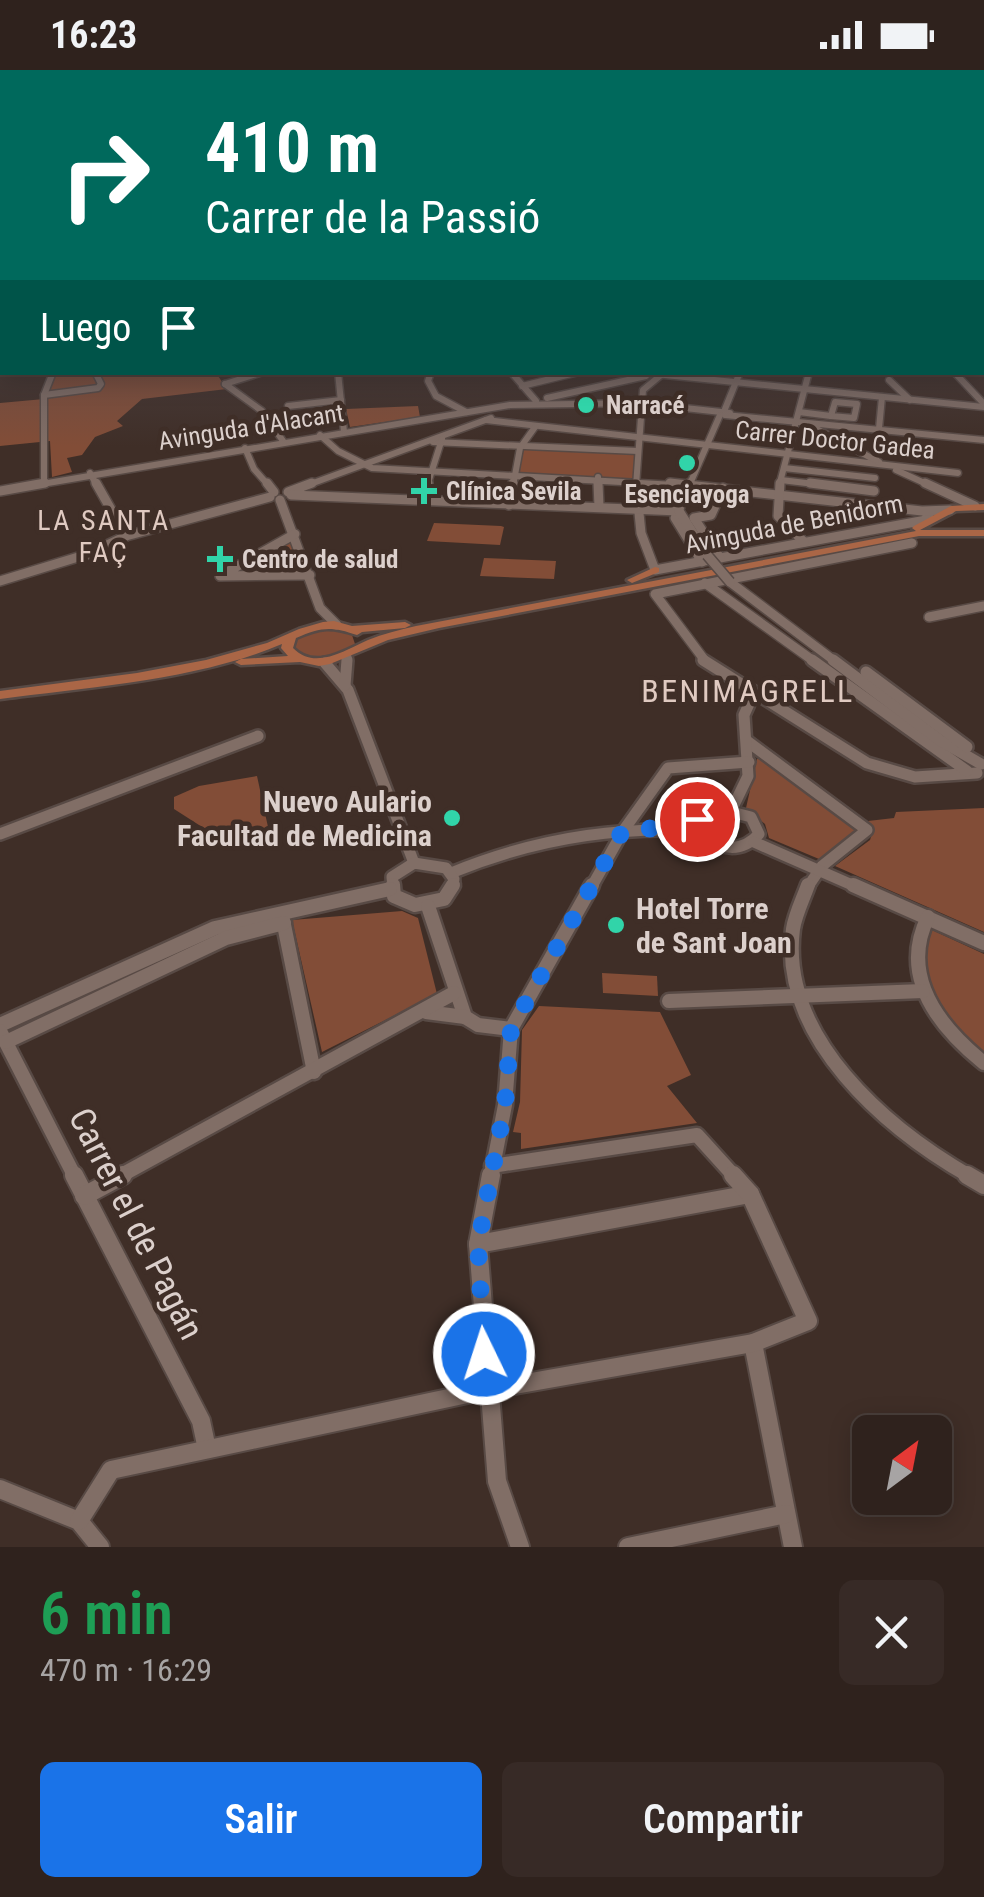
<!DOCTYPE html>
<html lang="es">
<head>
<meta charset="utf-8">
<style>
  :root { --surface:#2f221d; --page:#372a26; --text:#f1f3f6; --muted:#a7a4a4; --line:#4a3f3b; --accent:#1a73e8 }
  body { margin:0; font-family:"Roboto Condensed",sans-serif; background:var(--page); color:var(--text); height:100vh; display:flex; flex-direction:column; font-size:38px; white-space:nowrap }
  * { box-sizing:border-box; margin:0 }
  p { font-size:32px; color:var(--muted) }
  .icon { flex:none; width:55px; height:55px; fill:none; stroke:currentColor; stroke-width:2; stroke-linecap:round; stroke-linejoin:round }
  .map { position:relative; height:1477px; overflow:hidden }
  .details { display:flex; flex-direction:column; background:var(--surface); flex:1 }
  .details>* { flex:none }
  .banner { position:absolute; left:0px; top:0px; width:985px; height:305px; box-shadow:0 5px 25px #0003,0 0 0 2px var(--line); background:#00695c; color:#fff; overflow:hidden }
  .needle { width:65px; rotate:32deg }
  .fabs { position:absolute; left:852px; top:1345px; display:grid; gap:20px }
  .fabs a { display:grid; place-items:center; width:100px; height:100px; border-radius:15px; background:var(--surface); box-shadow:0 5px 25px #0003,0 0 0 2px var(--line); font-size:50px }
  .pin { position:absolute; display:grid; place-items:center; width:85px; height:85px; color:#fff; margin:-42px; border:5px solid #fff; border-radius:50%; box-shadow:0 2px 10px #0007 }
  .me { position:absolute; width:110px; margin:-55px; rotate:356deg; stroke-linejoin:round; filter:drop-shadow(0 0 8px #0008) }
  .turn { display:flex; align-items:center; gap:35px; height:210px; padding:0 40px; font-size:45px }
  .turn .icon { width:130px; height:130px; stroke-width:2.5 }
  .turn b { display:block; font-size:70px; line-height:85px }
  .then { display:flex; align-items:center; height:95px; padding:0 40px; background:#0003; gap:20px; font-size:38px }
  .round { display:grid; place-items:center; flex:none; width:105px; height:105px; border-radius:15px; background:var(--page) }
  .overview { display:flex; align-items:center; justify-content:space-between; height:170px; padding:0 40px }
  h1 { font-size:60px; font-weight:600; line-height:75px; color:#1e9e55 }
  .cta { display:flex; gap:20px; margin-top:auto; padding:20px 40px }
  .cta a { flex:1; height:115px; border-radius:15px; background:var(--accent); color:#fff; font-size:40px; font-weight:600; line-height:115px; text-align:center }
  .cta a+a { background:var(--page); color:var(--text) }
  .status { display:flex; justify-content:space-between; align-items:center; height:70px; padding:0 50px; background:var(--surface); direction:ltr }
  .status svg { height:28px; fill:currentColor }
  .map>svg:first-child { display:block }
  .green { fill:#824d37 }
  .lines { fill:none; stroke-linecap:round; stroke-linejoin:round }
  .minor-far4-casing { stroke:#584a45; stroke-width:9 }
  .minor-far3-casing { stroke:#584a45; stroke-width:12 }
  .minor-far2-casing { stroke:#584a45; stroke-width:16 }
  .minor-far1-casing { stroke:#584a45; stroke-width:19 }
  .minor-casing { stroke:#584a45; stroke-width:22 }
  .major-casing { stroke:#584a45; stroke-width:5 }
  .highway-casing { stroke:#584a45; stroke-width:4 }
  .minor-far4 { stroke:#816e66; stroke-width:6 }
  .minor-far3 { stroke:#816e66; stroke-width:9 }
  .minor-far2 { stroke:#816e66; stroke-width:11 }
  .minor-far1 { stroke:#816e66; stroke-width:14 }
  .minor { stroke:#816e66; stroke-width:18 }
  .major { fill:#aa6646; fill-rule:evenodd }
  .highway { fill:#c66031; fill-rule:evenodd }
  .minor-bridge-casing { stroke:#584a45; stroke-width:12; stroke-linecap:butt }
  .minor-bridge { stroke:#816e66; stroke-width:9 }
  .route { stroke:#1a73e8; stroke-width:18; stroke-dasharray:0 32.4 }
  .poi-dot { fill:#31d4a9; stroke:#3f2e27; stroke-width:4 }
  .labels { text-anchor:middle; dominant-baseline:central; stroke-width:9; stroke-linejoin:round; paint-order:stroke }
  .far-poi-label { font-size:25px; font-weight:bold; fill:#dcd0cc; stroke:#3f2e27; text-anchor:start }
  .far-street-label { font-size:25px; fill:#dcd0cc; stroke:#3f2e27 }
  .far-neighbourhood-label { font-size:28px; letter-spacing:2.5px; fill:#e0cac1; stroke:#3f2e27 }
  .poi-label { font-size:30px; font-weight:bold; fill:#dcd0cc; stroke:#3f2e27; text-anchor:end }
  .neighbourhood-label { font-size:32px; letter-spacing:2.5px; fill:#e0cac1; stroke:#3f2e27 }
  .near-street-label { font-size:35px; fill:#dcd0cc; stroke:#3f2e27 }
</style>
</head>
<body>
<div class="status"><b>16:23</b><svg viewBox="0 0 49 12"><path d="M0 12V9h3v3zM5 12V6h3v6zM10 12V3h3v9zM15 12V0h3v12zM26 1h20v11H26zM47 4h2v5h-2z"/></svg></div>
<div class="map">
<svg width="984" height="1477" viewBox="0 0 984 1477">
  <rect width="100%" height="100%" fill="#3f2e27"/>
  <g class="green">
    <polygon points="53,303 216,303 227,319 142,329 117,351 123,356 95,367 82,385 67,388 72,402 52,407 50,371 0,376 0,333 44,329"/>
    <polygon points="418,336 420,347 350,357 346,339"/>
    <polygon points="520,378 638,381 634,409 515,404"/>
    <polygon points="434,453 501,456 504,457 500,475 427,471"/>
    <polygon points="292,471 300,503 237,500"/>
    <polygon points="484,488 556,491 554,509 480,506"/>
    <path d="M 323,557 L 351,562 L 356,577 C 332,587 315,596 293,578 L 297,567 Z"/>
    <polygon points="757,689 763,689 860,760 819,789 769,768 765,754 746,738"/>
    <polygon points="257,706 268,757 224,771 174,739 174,727 199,716"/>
    <polygon points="984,738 984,862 835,796 870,770 874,758 868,751 894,748 896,742"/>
    <polygon points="402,841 418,848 437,924 322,982 292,850"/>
    <path d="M 932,860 L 984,884 L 984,982 C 950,952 909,909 932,860 Z"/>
    <polygon points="602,903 657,906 658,926 603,923"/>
    <polygon points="539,936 660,942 691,1005 667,1016 697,1053 521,1079 521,1063 513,1062 520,1032 522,960"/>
  </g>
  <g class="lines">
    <defs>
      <g id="minor-far4">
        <polyline points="338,302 344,362"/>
        <polyline points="431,302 428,311 436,326 466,342"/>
        <polyline points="511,302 536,331"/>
        <polyline points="635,302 984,337"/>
        <polyline points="954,302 984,334"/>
        <polyline points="889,310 910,330"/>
        <polyline points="225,314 262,341 283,371"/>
        <polyline points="225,314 263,302"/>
        <polyline points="522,316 579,302"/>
        <polyline points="44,325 98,318 101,314 95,302"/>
        <polyline points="547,328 646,306"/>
        <polygon points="835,332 857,334 854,348 831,346"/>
        <polyline points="288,336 341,330"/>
        <polyline points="725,339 740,302"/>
        <polyline points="799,342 831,346"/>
        <polyline points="725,345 984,370"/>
        <polyline points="486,350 958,403"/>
        <polyline points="807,354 879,392"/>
        <polyline points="320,365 338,381 372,398 693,416"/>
        <polyline points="433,372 638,381"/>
        <polyline points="245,378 254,399 269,416"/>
        <polyline points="876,390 882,327"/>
        <polyline points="784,398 875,408"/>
        <polyline points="896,400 931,416"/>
        <polyline points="90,403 97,416"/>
        <polyline points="598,407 598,416"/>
        <polyline points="781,410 831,416"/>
        <polyline points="44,411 44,325 53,302"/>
        <polyline points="30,416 510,335 640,333 730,343"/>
        <polyline points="305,416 491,348"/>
        <polyline points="427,416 442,369"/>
        <polyline points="513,416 520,378 535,357"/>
        <polyline points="636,416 643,320 661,305"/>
        <polyline points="689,416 720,345"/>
        <polyline points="779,416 809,302"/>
      </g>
      <g id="minor-far3">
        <polyline points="96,413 126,466"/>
        <polyline points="267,413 274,422"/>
        <polyline points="598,413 599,437"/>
        <polyline points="636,413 641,463 655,500 926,450 929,445 925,442"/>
        <polyline points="670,413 922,441 950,440"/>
        <polyline points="690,413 675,448 702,492"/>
        <polyline points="780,413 778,446 804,472"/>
        <polyline points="810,413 874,421"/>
        <polyline points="925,413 975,436"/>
        <polyline points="0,421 45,413"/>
        <polyline points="288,422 312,413"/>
        <polyline points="291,425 679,441"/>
        <polyline points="280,430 320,538 337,555"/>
        <polyline points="422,431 428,413"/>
        <polyline points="509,435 513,413"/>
        <polyline points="679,441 707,485"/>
        <polyline points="295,464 220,506 310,505"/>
        <polyline points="720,488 694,448 711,445 723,418"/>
        <polyline points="0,511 88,484 126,466 270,427"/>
        <polyline points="730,512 836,592"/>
        <polyline points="705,513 815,592"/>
        <polyline points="929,547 984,536"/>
        <polyline points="347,592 347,587"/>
        <polyline points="706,592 655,524 912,473"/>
      </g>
      <g id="minor-far2">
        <polyline points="703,590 867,693 915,707 977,703"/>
        <polyline points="812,590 967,701"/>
        <polyline points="833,590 941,671 981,694"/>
        <polyline points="325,593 348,620 414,793"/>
        <polyline points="866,602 967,677"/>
        <polyline points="345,615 347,590"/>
        <polyline points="747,671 867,760 822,796 807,818"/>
        <polyline points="732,739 748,706 744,645 753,625"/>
        <path d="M 672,755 L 716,738 L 751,747 L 759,764 C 741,784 721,779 700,766 L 697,749"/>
        <polyline points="0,764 258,666"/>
        <polyline points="754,772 859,818"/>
        <path d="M 451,803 C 531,770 611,756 697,761"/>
        <polyline points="393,818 392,807 414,793 446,798 454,809 452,818"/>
        <polyline points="591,818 623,761 668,698 749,692"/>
      </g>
      <g id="minor-far1">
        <polyline points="393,815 394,826 415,835 444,829 453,815"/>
        <path d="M 808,815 C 803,829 795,845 793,859 C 779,968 887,1059 971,1107"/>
        <polyline points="853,815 984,873"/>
        <polyline points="428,836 465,947 478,955 511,959"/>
        <path d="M 928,847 C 899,906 938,956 984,993"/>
        <polyline points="283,850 314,1002"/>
        <polyline points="669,931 923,921"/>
        <polyline points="426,942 465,947"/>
        <polyline points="0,955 215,858 390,819"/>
        <polyline points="0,961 75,1107"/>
        <polyline points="6,972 226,868 284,853"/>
        <polyline points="492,1096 697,1065 735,1107"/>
        <polyline points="118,1107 454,923"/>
        <polyline points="491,1107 505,1035 511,959 592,815"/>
      </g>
      <g id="minor">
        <polyline points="74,1105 201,1351 207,1379"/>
        <polyline points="491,1105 478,1174 497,1411 520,1477"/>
        <polyline points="967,1105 984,1115"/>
        <polyline points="84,1126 123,1105"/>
        <polyline points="478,1174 750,1124"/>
        <polyline points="753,1273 793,1477"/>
        <polyline points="0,1419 79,1451 100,1477"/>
        <polyline points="79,1451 111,1400 486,1320 753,1273 808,1251 750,1124 733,1105"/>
        <polyline points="628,1477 786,1444"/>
      </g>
      <g id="major">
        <path d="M 984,434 L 984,440 L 956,441 L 920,460 L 984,460 L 984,466 L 919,466 L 439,558 L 388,570 L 330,594 L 319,596 L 300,592 L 241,595 L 235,592 L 241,589 L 288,586 L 281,578 L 282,574 C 198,610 90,617 0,629 L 0,621 L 137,603 L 206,590 L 267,573 L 299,559 L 323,552 L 334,551 L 352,556 L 405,552 L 411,555 L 405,558 L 362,562 L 357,565 C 331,556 321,557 296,568 L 293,578 C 315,601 345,580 368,570 C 383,564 399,560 416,556 L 916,461 L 912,458 L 914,456 L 951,436 Z"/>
        <polygon points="655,497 659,498 659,502 632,513 627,510"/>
      </g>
      <rect id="highway" x="0" y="193" width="2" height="4"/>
    </defs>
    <use href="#minor-far4" class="minor-far4-casing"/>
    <use href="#minor-far3" class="minor-far3-casing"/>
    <use href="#minor-far2" class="minor-far2-casing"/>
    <use href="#minor-far1" class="minor-far1-casing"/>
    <use href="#minor" class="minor-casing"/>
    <use href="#major" class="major-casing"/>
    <use href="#highway" class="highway-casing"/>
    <use href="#minor-far4" class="minor-far4"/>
    <use href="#minor-far3" class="minor-far3"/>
    <use href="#minor-far2" class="minor-far2"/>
    <use href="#minor-far1" class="minor-far1"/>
    <use href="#minor" class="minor"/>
    <use href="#major" class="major"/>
    <use href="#highway" class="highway"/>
    <defs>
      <polyline id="minor-bridge" points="707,485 730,512"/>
    </defs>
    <use href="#minor-bridge" class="minor-bridge-casing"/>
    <use href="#minor-bridge" class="minor-bridge"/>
  </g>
  <linearGradient id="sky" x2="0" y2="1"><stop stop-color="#231915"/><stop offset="0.45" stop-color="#524c52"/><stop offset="1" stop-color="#524c52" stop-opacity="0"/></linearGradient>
  <rect width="984" height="377" fill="url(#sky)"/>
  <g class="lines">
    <polyline class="route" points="484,1284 478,1174 505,1035 511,959 623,760 662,758 697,749"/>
  </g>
  <g class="poi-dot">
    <circle cx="586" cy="335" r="10"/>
    <circle cx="687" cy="393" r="10"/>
    <path d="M419 406h10v10h10v10h-10v10h-10v-10h-10v-10h10z"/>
    <path d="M215 474h10v10h10v10h-10v10h-10v-10h-10v-10h10z"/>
    <circle cx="452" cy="748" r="10"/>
    <circle cx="616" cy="855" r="10"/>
  </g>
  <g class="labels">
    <g class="far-poi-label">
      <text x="606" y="335">Narracé</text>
      <text x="446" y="421">Clínica Sevila</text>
      <text x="687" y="424" text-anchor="middle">Esenciayoga</text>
      <text x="242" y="489">Centro de salud</text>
    </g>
    <g class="far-street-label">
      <text transform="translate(251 357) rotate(-9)">Avinguda d'Alacant</text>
      <text transform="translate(835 370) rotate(6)">Carrer Doctor Gadea</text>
      <text transform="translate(794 454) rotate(-11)">Avinguda de Benidorm</text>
    </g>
    <g class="far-neighbourhood-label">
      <text x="104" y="450">LA SANTA<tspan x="104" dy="32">FAÇ</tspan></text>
    </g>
    <g class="poi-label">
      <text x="432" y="731">Nuevo Aulario<tspan x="432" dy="34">Facultad de Medicina</tspan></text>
      <text x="636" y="838" text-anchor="start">Hotel Torre<tspan x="636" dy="34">de Sant Joan</tspan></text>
    </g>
    <g class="neighbourhood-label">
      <text x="748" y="621">BENIMAGRELL</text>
    </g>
    <g class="near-street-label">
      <text transform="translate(136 1154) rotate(63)">Carrer el de Pagán</text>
    </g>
  </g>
</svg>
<div class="fabs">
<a><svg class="needle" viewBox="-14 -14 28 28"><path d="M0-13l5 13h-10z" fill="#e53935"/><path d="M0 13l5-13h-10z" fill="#a7a4a4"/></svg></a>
</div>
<div class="pin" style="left:697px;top:749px;background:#d93025"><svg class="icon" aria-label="arrive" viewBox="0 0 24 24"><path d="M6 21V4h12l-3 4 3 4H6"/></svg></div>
<svg class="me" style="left:484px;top:1284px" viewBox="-20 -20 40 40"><circle r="17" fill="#1a73e8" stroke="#fff" stroke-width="3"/><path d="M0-11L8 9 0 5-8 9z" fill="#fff"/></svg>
<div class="banner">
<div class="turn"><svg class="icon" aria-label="right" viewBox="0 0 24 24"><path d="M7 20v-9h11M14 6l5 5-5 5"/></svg><div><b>410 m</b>Carrer de la Passió</div></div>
<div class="then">Luego<svg class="icon" aria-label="arrive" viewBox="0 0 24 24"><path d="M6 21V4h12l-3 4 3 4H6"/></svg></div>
</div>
</div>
<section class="details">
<div class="overview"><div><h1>6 min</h1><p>470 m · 16:29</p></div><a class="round"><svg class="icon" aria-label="close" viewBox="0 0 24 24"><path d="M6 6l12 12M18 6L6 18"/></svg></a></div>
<div class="cta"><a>Salir</a><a>Compartir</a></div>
</section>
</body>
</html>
